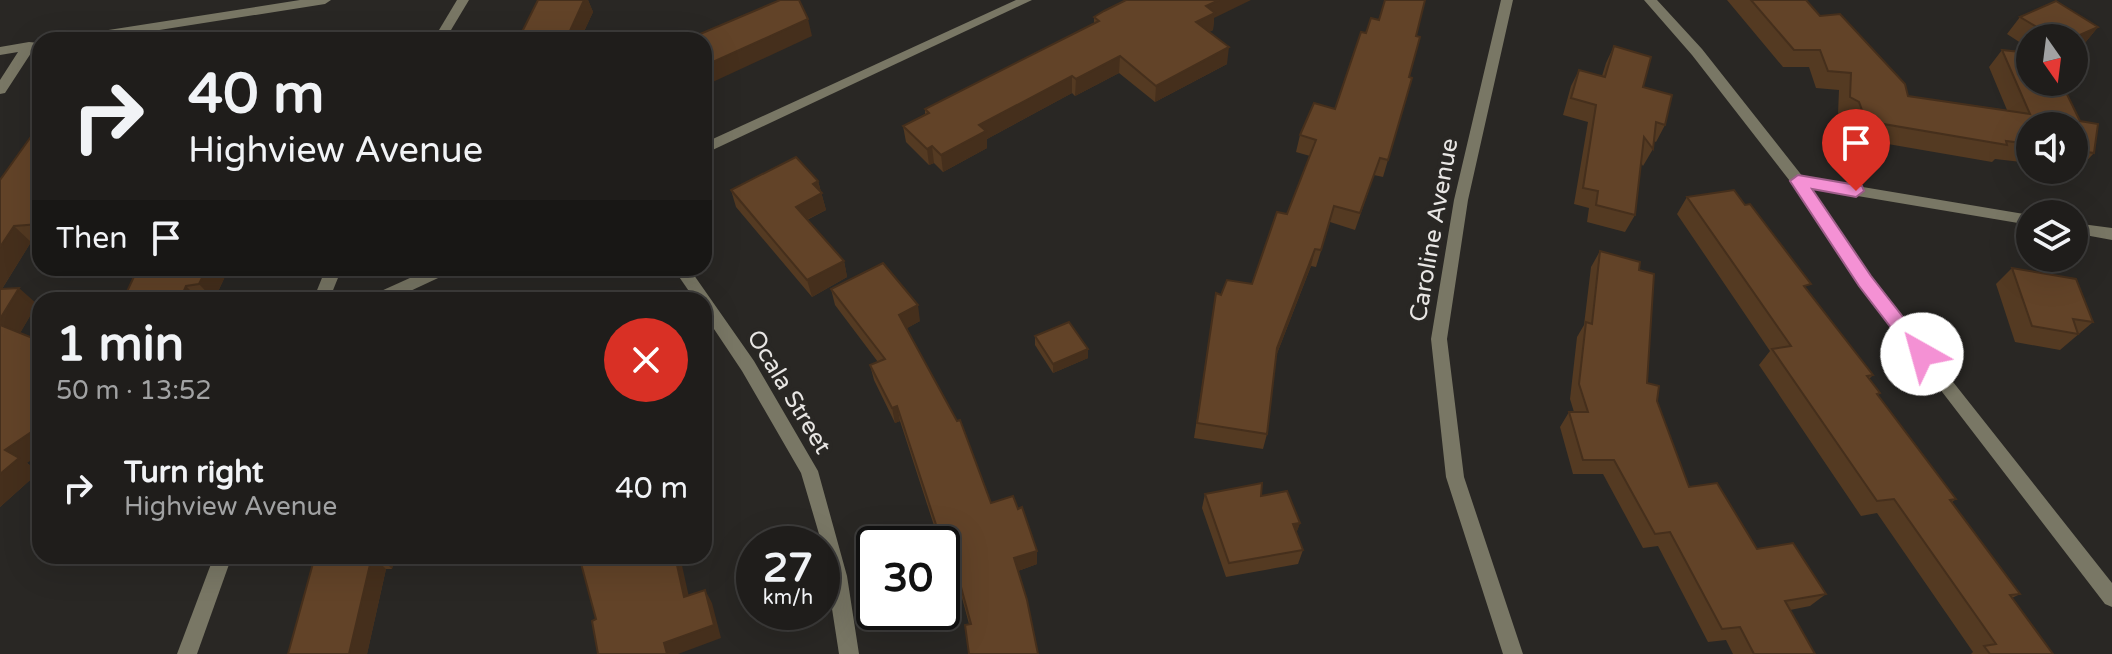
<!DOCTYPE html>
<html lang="en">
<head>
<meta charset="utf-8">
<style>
  :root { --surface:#1f1d1b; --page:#272624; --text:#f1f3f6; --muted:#a1a2a3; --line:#3c3b3a }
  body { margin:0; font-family:"Varela Round",sans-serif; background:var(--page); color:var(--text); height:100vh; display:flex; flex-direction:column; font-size:30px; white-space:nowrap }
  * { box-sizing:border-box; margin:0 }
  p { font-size:26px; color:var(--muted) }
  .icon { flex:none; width:44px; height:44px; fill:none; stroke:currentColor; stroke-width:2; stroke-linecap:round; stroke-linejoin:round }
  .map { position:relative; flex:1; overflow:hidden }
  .side { position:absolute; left:32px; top:292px; width:680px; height:272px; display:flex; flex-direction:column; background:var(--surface); border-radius:24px; box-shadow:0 8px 32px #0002,0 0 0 2px var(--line) }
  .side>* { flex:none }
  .top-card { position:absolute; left:32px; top:32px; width:680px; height:244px; border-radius:24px; box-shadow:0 8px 32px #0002,0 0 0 2px var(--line); background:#1f1d1b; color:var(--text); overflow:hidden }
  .needle { width:52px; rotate:166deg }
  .buttons { position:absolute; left:2016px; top:24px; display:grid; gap:16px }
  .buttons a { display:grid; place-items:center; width:72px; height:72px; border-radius:50%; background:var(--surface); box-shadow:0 8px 32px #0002,0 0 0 2px var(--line); font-size:40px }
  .speed { position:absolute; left:736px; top:526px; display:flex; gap:16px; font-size:40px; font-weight:700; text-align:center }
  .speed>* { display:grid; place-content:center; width:104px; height:104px; border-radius:50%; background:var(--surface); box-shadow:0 8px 32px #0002,0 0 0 2px var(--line); line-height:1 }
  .speed small { font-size:20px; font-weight:400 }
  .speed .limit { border:4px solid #111; border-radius:12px; background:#fff; color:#111 }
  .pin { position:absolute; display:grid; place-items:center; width:68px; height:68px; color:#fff; margin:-82px -34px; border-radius:50% 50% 50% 0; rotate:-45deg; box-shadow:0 0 8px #0007 }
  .pin .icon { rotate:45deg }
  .me { position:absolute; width:88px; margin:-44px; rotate:322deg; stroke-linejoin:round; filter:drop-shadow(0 0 6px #0008) }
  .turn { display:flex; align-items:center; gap:28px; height:168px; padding:0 24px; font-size:36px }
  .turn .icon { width:104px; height:104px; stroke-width:2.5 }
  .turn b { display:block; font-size:56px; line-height:68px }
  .then { display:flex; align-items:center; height:76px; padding:0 24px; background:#0003; gap:16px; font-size:30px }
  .round { display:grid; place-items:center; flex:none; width:84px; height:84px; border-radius:42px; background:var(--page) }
  .summary { display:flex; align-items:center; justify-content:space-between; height:136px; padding:0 24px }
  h1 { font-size:48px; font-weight:700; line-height:60px }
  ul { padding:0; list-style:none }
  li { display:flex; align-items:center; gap:24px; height:120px; padding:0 24px }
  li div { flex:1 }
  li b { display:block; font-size:30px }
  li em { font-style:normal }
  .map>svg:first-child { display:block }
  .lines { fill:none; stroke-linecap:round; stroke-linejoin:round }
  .minor { fill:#797765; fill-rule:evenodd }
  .wall { fill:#543a22 }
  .shaded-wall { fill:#452f1c }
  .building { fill:#624328; stroke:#452f1c; stroke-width:2 }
  .route { fill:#f491d4; stroke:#9f5e8a; stroke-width:2 }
  .labels { text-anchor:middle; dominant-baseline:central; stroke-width:8; stroke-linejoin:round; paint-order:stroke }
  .street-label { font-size:24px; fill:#e8e6e4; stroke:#292724 }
</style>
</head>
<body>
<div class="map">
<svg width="2112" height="654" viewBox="0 0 2112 654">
  <rect width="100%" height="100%" fill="#292724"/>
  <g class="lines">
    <g class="minor">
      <polygon points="300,0 331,0 325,4 96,40 64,40 70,36"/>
      <polygon points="457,0 469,0 445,40 433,40"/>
      <polygon points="1016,0 1032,0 704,154 704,143"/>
      <polygon points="1501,0 1513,0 1468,200 1447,339 1464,477 1523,654 1503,654 1446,477 1431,339 1454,200"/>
      <polygon points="1644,0 1657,0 1702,49 1803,177 2030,215 2030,225 1810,188 1870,277 2112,583 2112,607 2105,604 1860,285 1793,185 1692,55"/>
      <polygon points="29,42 39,43 40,47 33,50 5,93 0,94 0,80 18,52 0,55 0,47"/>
      <polygon points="2074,223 2112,228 2112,240 2074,233"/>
      <polygon points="326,268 342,268 329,300 313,300"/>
      <polygon points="432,268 454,268 451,272 391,300 368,300 370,296"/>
      <polygon points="673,268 689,268 754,361 818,471 847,576 859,654 839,654 822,544 801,473 742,371 704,314 704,300 695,300"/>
      <polygon points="214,556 232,556 197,654 177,654"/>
    </g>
  </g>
  <g class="wall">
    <polygon points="538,0 588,0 593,12 580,40 526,40 522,32"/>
    <polygon points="1727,0 1806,0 1820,16 1840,14 1905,84 1908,96 2007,110 1989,67 2002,50 2030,53 2030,82 2061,82 2080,121 2098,124 2094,153 2078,170 2074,169 2074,126 2030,126 2030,163 1995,159 1992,162 1853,138 1847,119 1838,114 1839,90 1816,88 1809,67 1783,67"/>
    <polygon points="1094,17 1214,18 1213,30 1209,32 1227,64 1155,102 1119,73 1075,96 1072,93 987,139 987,148 943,172 934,163 929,165 906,142 903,126 925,114 925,109 1094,24"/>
    <polygon points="2020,17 2098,27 2084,44 2074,38 2030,38 2030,49 2007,34"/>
    <polygon points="1366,33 1416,36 1409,77 1412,78 1383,177 1374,175 1355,230 1330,222 1316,267 1311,266 1276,356 1267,434 1263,449 1194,438 1216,293 1221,295 1252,284 1287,214 1310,156 1296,152 1300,135 1335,109"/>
    <polygon points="1614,46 1643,87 1665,125 1656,142 1654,141 1653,149 1643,166 1641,163 1635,215 1625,232 1587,222 1589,208 1574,204 1588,122 1563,115 1571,86 1579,70 1602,76 1606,63"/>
    <polygon points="40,124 40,242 31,242 2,289 37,304 20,333 27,463 39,472 0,507 0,180"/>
    <polygon points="818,181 826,210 807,220 844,261 847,277 812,297 736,207 731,190"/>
    <polygon points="1687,197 1807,289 1873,375 1869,379 1880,393 1878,395 1956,499 1952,502 2020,594 2012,598 2053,654 1971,654 1973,652 1877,513 1861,516 1759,365 1770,351 1677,214"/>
    <polygon points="1600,251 1639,270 1647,383 1657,401 1689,487 1757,549 1826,594 1810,606 1790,610 1815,654 1733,654 1726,640 1708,642 1658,546 1643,548 1603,474 1573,474 1560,427 1569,412 1574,412 1570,399 1577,337 1584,325 1591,267"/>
    <polygon points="138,268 229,268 214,300 123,300"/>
    <polygon points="2012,268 2093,322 2060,350 2015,342 1996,284"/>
    <polygon points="831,289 920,321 907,328 991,503 1018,509 1037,551 1037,564 1018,571 1027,600 969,624 954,568 949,569 942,549 942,544 940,544 900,421 895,423 874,380 870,365 878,362 835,305"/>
    <polygon points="1035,336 1088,349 1088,358 1053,373 1035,345"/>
    <polygon points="1205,494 1261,496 1300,523 1296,533 1303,550 1298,564 1226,577 1202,508"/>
    <polygon points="315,556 395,556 392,569 386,569 367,654 288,654"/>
  </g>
  <g class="shaded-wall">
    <polygon points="584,0 588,0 593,12 580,40 572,40 569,33"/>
    <polygon points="1219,0 1251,0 1214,18 1213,30 1194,39 1196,22 1206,6"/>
    <polygon points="808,19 812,36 704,86 704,66"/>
    <polygon points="2098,27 2084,44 2074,48 2074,38"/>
    <polygon points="1229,47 1227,64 1155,102 1156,86"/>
    <polygon points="1120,56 1119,73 1075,96 1076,79"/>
    <polygon points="1072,76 1072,93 987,139 987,148 943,172 941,155 979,125"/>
    <polygon points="932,146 934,163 929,165 927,149"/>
    <polygon points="818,181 826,210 800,223 796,207 813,184"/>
    <polygon points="14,226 31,242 0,292 0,247"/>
    <polygon points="1315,249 1311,266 1273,364 1277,348"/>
    <polygon points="844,261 847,277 812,297 807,280"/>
    <polygon points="207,268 229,268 214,300 199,284"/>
    <polygon points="186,286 200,300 180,300"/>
    <polygon points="19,288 37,304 16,340 0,326 0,319"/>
    <polygon points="918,305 920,321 902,331 899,315"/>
    <polygon points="1088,349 1088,358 1053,373 1053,364"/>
    <polygon points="897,406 900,421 895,423 892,408"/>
    <polygon points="40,426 40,454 27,463 39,472 0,507 0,474 5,450"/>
    <polygon points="1300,523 1295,537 1293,524"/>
    <polygon points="1037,551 1037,564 1015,572 1014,558"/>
    <polygon points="952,554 954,568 949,569 946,555"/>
    <polygon points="372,556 386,569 367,654 349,654"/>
    <polygon points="379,556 395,556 392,569"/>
    <polygon points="675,556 680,556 692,611 684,597"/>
    <polygon points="705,590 712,603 721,638 678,654 667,654 664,643"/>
  </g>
  <g class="building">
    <polygon points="538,0 584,0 569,33 522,32"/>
    <polygon points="780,0 799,0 808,19 704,66 704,40 686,40"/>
    <polygon points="1126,0 1219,0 1206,6 1215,13 1196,22 1229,47 1156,86 1120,56 1076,79 1072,76 979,125 986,131 941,155 932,146 927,149 903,126 929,113 925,109 1099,21 1094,17 1104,11"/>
    <polygon points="1385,0 1425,0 1416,36 1420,37 1409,77 1412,78 1388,160 1380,158 1360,213 1334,206 1321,250 1315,249 1277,348 1267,434 1197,423 1216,293 1221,295 1227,280 1252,284 1277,212 1287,214 1316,140 1300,135 1314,103 1335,109 1361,32 1366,33 1371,18 1379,20"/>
    <polygon points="1751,0 1806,0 1820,16 1840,14 1905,84 1908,96 2030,114 2002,50 2030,53 2030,82 2061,82 2080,121 2098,124 2094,153 2074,150 2074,126 2030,126 2030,144 2006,141 2007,145 1866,121 1859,102 1850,97 1851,73 1828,71 1820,50 1794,50"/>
    <polygon points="2056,1 2098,27 2073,38 2055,38 2020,17"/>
    <polygon points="1614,46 1651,57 1643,87 1672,95 1665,125 1656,122 1653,149 1644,137 1635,215 1596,205 1598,191 1583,188 1596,105 1571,98 1579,70 1605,77"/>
    <polygon points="40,124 40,224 14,226 0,247 0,180"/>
    <polygon points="796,157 818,181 813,184 822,193 796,207 844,261 807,280 731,190"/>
    <polygon points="1734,190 1745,205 1750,204 1811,284 1804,286 1873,375 1867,376 1880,393 1877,394 1956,499 1950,500 2020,594 2010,595 2053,654 1990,654 1984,646 1996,644 1894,499 1877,501 1772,349 1791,346 1687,197"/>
    <polygon points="1600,251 1640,262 1639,270 1654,274 1647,383 1659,386 1657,401 1689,487 1717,483 1757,549 1793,543 1826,594 1785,601 1815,654 1754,654 1740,627 1722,629 1670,532 1655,534 1614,460 1583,460 1569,412 1588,412 1579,384 1586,322 1592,324"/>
    <polygon points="883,263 918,305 899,315 957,421 960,420 991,503 1013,496 1018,509 1022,507 1037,551 1014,558 1027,600 1038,654 969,654 965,625 971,624 952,554 946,555 897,406 892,408 870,365 885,359 831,289"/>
    <polygon points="138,268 207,268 199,284 186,286 180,300 123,300"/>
    <polygon points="2012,268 2076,279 2093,322 2073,319 2078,334 2032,326"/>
    <polygon points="19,288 0,319 0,289"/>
    <polygon points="1069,322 1088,349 1053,364 1035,336"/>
    <polygon points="0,325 40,341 40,426 5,450 19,458 0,474"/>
    <polygon points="1262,483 1261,496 1287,491 1300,523 1293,524 1303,550 1229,563 1205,494"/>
    <polygon points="315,556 372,556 349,654 288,654"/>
    <polygon points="579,556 675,556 684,597 705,590 714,625 664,643 667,654 598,654 592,621 596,619"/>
  </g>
  <polygon class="route" points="1798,175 1862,186 1864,191 1856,197 1812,189 1871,276 1928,349 1931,354 1928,359 1915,359 1859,286 1790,181"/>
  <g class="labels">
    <g class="street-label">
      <text transform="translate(1434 230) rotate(-80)">Caroline Avenue</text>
      <text transform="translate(789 392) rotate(59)">Ocala Street</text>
    </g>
  </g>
</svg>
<div class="buttons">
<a><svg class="needle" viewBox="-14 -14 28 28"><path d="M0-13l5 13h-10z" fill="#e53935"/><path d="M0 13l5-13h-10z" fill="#a1a2a3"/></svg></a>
<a><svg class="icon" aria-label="sound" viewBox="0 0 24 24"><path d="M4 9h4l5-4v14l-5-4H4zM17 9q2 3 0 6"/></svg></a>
<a><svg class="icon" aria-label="layers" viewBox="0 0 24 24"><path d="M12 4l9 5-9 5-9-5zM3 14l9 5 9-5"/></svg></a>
</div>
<div class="speed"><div>27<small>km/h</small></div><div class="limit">30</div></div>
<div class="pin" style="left:1856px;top:191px;background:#d93025"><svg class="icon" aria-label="arrive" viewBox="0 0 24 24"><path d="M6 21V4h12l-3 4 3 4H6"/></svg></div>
<svg class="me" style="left:1922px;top:354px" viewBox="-20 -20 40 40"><circle r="19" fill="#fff"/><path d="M0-13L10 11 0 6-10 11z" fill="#f491d4"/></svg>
<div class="top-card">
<div class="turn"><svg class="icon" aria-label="right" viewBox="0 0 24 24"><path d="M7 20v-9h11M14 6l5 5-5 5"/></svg><div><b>40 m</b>Highview Avenue</div></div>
<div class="then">Then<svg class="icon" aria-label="arrive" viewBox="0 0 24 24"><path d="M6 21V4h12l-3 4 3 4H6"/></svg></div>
</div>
<section class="side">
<div class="summary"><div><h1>1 min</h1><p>50 m · 13:52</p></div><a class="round" style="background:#d93025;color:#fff"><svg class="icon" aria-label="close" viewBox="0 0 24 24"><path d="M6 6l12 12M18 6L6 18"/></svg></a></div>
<ul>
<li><svg class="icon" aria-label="right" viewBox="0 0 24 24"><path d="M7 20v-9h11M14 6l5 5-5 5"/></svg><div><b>Turn right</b><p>Highview Avenue</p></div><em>40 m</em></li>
</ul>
</section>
</div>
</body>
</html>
